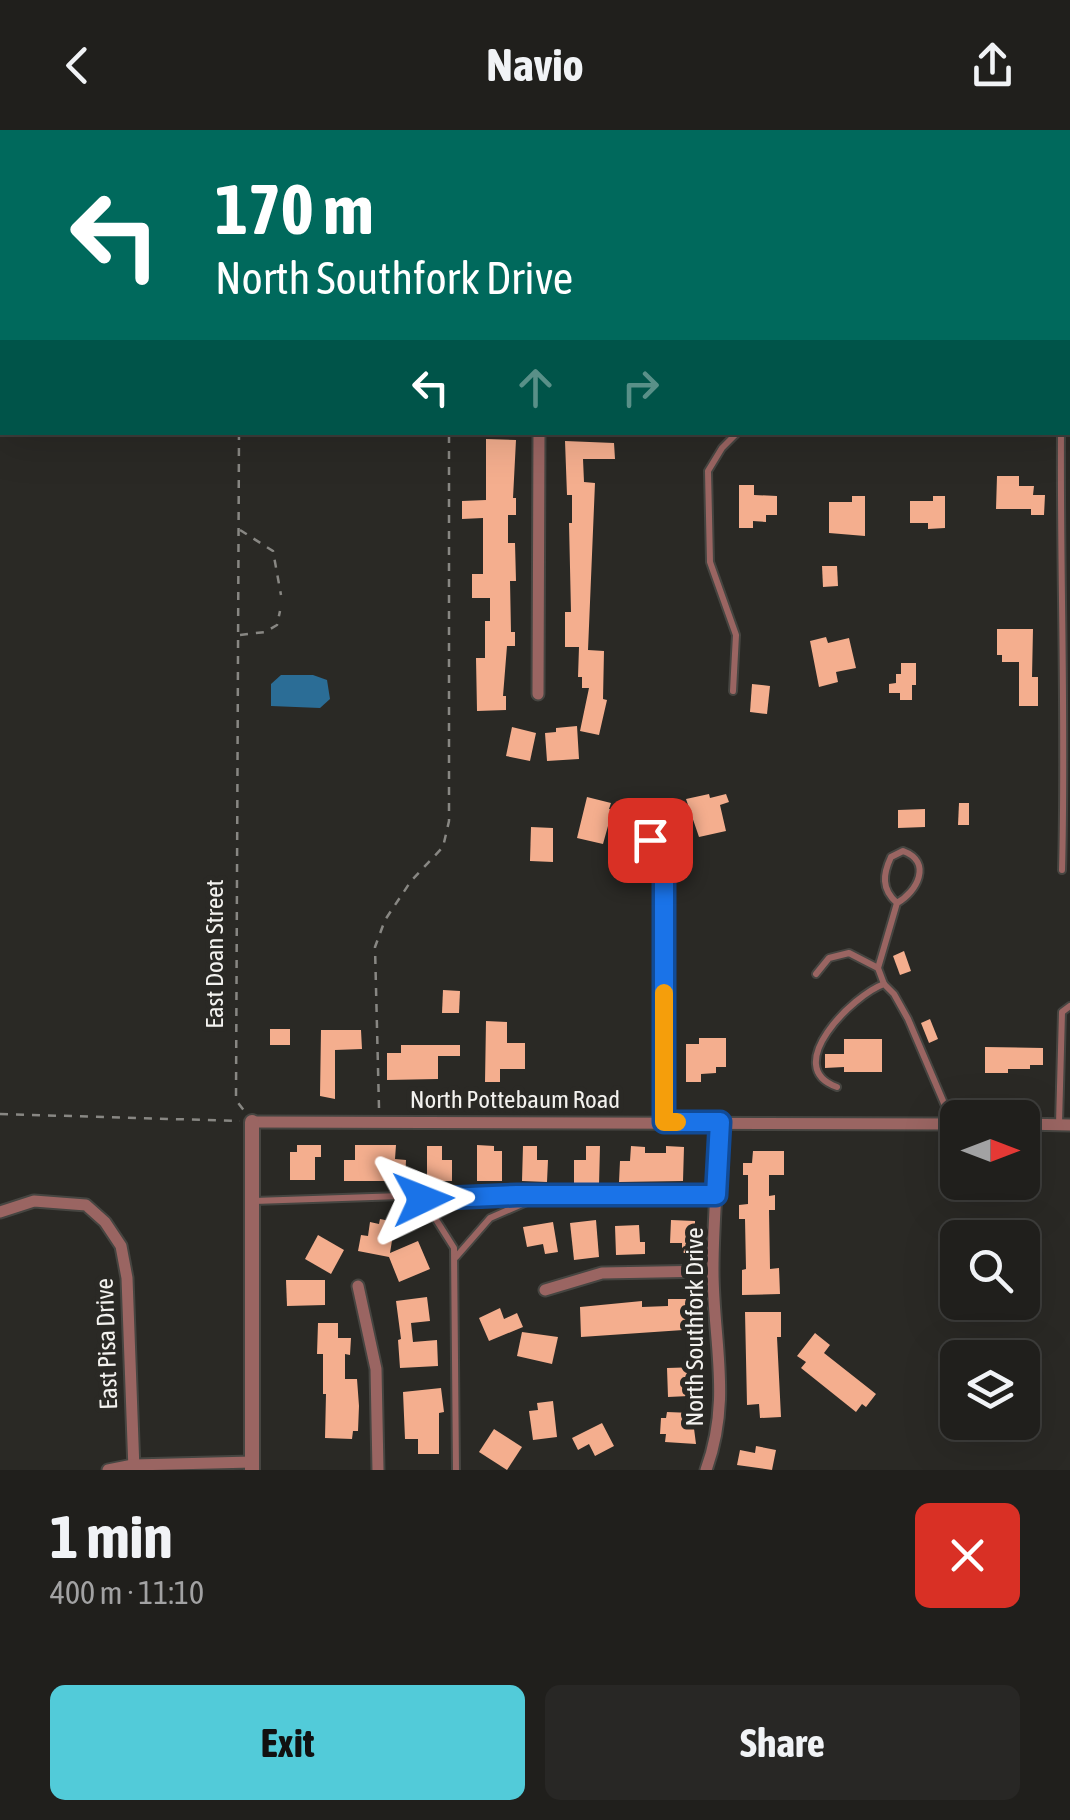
<!DOCTYPE html>
<html lang="en">
<head>
<meta charset="utf-8">
<style>
  :root { --surface:#201f1c; --page:#282725; --text:#f1f3f6; --muted:#a2a2a3; --line:#3d3d3b; --accent:#52cbd9 }
  body { margin:0; font-family:"Asap Condensed",sans-serif; background:var(--page); color:var(--text); height:100vh; display:flex; flex-direction:column; font-size:38px; white-space:nowrap }
  * { box-sizing:border-box; margin:0 }
  p { font-size:32px; color:var(--muted) }
  .icon { flex:none; width:55px; height:55px; fill:none; stroke:currentColor; stroke-width:2; stroke-linecap:round; stroke-linejoin:round }
  .map { position:relative; height:1340px; overflow:hidden }
  .details { display:flex; flex-direction:column; background:var(--surface); flex:1 }
  .details>* { flex:none }
  .banner { position:absolute; left:0px; top:0px; width:1070px; height:305px; box-shadow:0 10px 40px #0002,0 0 0 2px var(--line); background:#00695c; color:#fff; overflow:hidden }
  .needle { width:65px; rotate:90deg }
  .tools { position:absolute; left:940px; top:970px; display:grid; gap:20px }
  .tools a { display:grid; place-items:center; width:100px; height:100px; border-radius:15px; background:var(--surface); box-shadow:0 10px 40px #0002,0 0 0 2px var(--line); font-size:50px }
  .pin { position:absolute; display:grid; place-items:center; width:85px; height:85px; color:#fff; margin:-42px; border-radius:20px; box-shadow:0 5px 15px #0006 }
  .me { position:absolute; width:110px; margin:-55px; rotate:88deg; stroke-linejoin:round; filter:drop-shadow(0 0 8px #0008) }
  .turn { display:flex; align-items:center; gap:35px; height:210px; padding:0 50px; font-size:45px }
  .turn .icon { width:130px; height:130px; stroke-width:2.5 }
  .turn b { display:block; font-size:70px; line-height:85px }
  .lanes { display:flex; align-items:center; height:95px; padding:0 50px; background:#0003; justify-content:center; gap:50px; direction:ltr }
  .lanes .off { opacity:.35 }
  .round { display:grid; place-items:center; flex:none; width:105px; height:105px; border-radius:15px; background:var(--page) }
  .overview { display:flex; align-items:center; justify-content:space-between; height:170px; padding:0 50px }
  h1 { font-size:60px; font-weight:700; line-height:75px }
  .cta { display:flex; gap:20px; margin-top:auto; padding:20px 50px }
  .cta a { flex:1; height:115px; border-radius:15px; background:var(--accent); color:#111; font-size:40px; font-weight:700; line-height:115px; text-align:center }
  .cta a+a { background:var(--page); color:var(--text) }
  header { display:flex; justify-content:space-between; align-items:center; height:130px; padding:0 50px; background:var(--surface); font-size:45px; font-weight:700 }
  .map>svg:first-child { display:block }
  .water { fill:#2b6d96 }
  .building { fill:#f4ae8e }
  .lines { fill:none; stroke-linecap:round; stroke-linejoin:round }
  .service-casing { stroke:#464541; stroke-width:10 }
  .minor-casing { stroke:#464541; stroke-width:15 }
  .tertiary-casing { stroke:#464541; stroke-width:18 }
  .path { stroke:#888783; stroke-width:2.5; stroke-dasharray:8 8; stroke-linecap:butt }
  .service { stroke:#9a6562; stroke-width:6 }
  .minor { stroke:#9a6562; stroke-width:11 }
  .tertiary { stroke:#9a6562; stroke-width:14 }
  .route-casing { stroke:#114b97; stroke-width:25 }
  .route { stroke:#1a73e8; stroke-width:18 }
  .slow { stroke:#f59e0b; stroke-width:18 }
  .labels { text-anchor:middle; dominant-baseline:central; stroke-width:10; stroke-linejoin:round; paint-order:stroke }
  .street-label { font-size:25px; fill:#f3f2ef; stroke:#2a2925 }
</style>
</head>
<body>
<header><svg class="icon" aria-label="back" viewBox="0 0 24 24"><path d="M15 5l-7 7 7 7"/></svg>Navio<svg class="icon" aria-label="share" viewBox="0 0 24 24"><path d="M12 15V3M7 8l5-5 5 5M5 13v7h14v-7"/></svg></header>
<div class="map">
<svg width="1070" height="1340" viewBox="0 0 1070 1340">
  <rect width="100%" height="100%" fill="#2a2925"/>
  <polygon class="water" points="281,545 313,545 327,550 330,569 320,578 271,576 271,554"/>
  <g class="building">
    <polygon points="486,309 516,310 513,368 516,368 516,385 508,385 508,413 515,413 516,451 510,451 511,502 515,502 515,516 507,516 503,566 506,566 506,580 477,581 476,528 485,528 485,491 490,491 490,468 472,468 472,444 483,444 483,388 462,389 462,371 486,370"/>
    <polygon points="565,311 614,313 615,329 583,329 584,352 595,353 588,520 604,521 603,569 607,570 599,605 580,601 589,558 582,558 582,547 578,547 579,517 565,517 565,482 571,482 569,393 572,393 572,365 567,365"/>
    <polygon points="997,346 1019,346 1019,356 1034,356 1033,365 1045,365 1044,385 1031,385 1031,379 996,379"/>
    <polygon points="739,355 754,355 754,365 777,366 777,385 766,385 766,392 753,391 753,398 739,398"/>
    <polygon points="852,366 865,366 865,406 829,403 829,372 852,372"/>
    <polygon points="933,366 945,366 945,398 928,399 928,393 910,393 910,371 933,371"/>
    <polygon points="822,436 837,436 838,456 823,457"/>
    <polygon points="997,499 1033,499 1032,547 1038,547 1038,576 1019,576 1019,532 1002,532 1002,525 997,525"/>
    <polygon points="826,507 828,513 849,508 856,538 836,542 838,552 819,557 810,511"/>
    <polygon points="901,533 916,533 916,555 912,555 912,570 900,570 900,563 889,563 889,554 896,553 896,544 901,544"/>
    <polygon points="752,554 770,556 767,584 750,582"/>
    <polygon points="577,596 579,629 547,631 545,603 556,602 556,598"/>
    <polygon points="512,597 536,603 530,631 506,626"/>
    <polygon points="709,664 710,668 726,664 729,672 720,675 726,701 699,707 686,669"/>
    <polygon points="587,667 611,673 609,679 614,680 613,697 608,696 603,714 577,708"/>
    <polygon points="959,673 969,673 969,695 958,695"/>
    <polygon points="925,679 925,697 898,698 898,680"/>
    <polygon points="531,697 553,698 553,732 530,731"/>
    <polygon points="904,821 911,841 900,845 893,826"/>
    <polygon points="443,860 460,861 459,883 442,883"/>
    <polygon points="930,889 938,909 929,913 921,893"/>
    <polygon points="486,891 507,892 507,913 525,913 525,939 500,939 500,952 485,952"/>
    <rect x="270" y="899" width="20" height="16"/>
    <polygon points="321,900 361,900 362,919 335,920 335,969 320,966"/>
    <polygon points="699,908 726,908 726,937 716,937 716,943 701,944 701,952 686,952 686,914 699,914"/>
    <polygon points="844,909 882,909 882,942 844,942 844,937 825,938 825,924 844,924"/>
    <polygon points="401,915 460,915 460,926 438,926 438,949 387,950 387,923 401,923"/>
    <polygon points="985,917 1043,918 1043,935 1030,935 1030,939 1008,939 1008,943 985,943"/>
    <polygon points="297,1015 321,1015 321,1027 315,1027 315,1050 290,1050 290,1022 297,1022"/>
    <polygon points="355,1015 396,1015 395,1029 406,1030 405,1051 344,1051 344,1030 355,1030"/>
    <polygon points="477,1015 494,1016 494,1021 502,1021 502,1051 477,1051"/>
    <polygon points="427,1016 442,1016 442,1030 452,1030 452,1051 427,1051"/>
    <polygon points="523,1016 537,1016 537,1030 548,1030 547,1052 522,1051"/>
    <polygon points="586,1016 600,1016 599,1055 574,1055 574,1030 586,1030"/>
    <polygon points="631,1016 645,1017 645,1023 666,1023 666,1016 684,1017 683,1051 619,1052 620,1031 630,1031"/>
    <polygon points="753,1021 784,1021 784,1045 769,1045 769,1066 775,1065 775,1080 769,1080 770,1139 779,1138 780,1164 742,1165 742,1140 746,1139 745,1089 739,1089 739,1075 748,1074 748,1045 743,1045 743,1033 752,1033"/>
    <polygon points="380,1089 395,1092 390,1123 418,1111 430,1139 399,1152 389,1127 358,1121 361,1105 368,1106 370,1092 379,1094"/>
    <polygon points="596,1090 599,1127 574,1130 570,1093"/>
    <polygon points="671,1090 695,1091 695,1123 682,1123 682,1113 670,1113"/>
    <polygon points="553,1092 558,1122 545,1124 543,1114 527,1117 523,1097"/>
    <polygon points="639,1095 640,1112 645,1112 645,1124 616,1125 615,1096"/>
    <polygon points="318,1105 344,1120 331,1144 305,1129"/>
    <polygon points="286,1150 325,1150 325,1175 287,1176"/>
    <polygon points="427,1167 430,1191 411,1193 413,1212 437,1210 438,1236 400,1238 398,1210 401,1209 396,1171"/>
    <polygon points="668,1169 698,1169 698,1199 581,1207 580,1177 642,1171 642,1177 668,1176"/>
    <polygon points="500,1178 504,1189 517,1183 523,1197 489,1211 479,1188"/>
    <polygon points="745,1182 781,1182 781,1207 777,1207 781,1287 760,1288 759,1274 747,1275"/>
    <polygon points="318,1193 338,1193 338,1208 351,1208 350,1225 345,1224 345,1249 357,1249 359,1276 358,1301 353,1301 352,1309 325,1308 326,1264 323,1264 323,1224 317,1224"/>
    <polygon points="522,1202 558,1207 552,1234 517,1226"/>
    <polygon points="815,1203 830,1215 824,1223 876,1264 866,1277 862,1274 856,1282 801,1238 806,1232 797,1226"/>
    <polygon points="700,1237 700,1251 689,1252 689,1266 668,1267 667,1238"/>
    <polygon points="441,1258 444,1282 439,1283 439,1324 418,1324 418,1309 405,1309 403,1262"/>
    <polygon points="553,1271 557,1307 533,1310 529,1281 538,1280 537,1273"/>
    <polygon points="667,1282 692,1283 696,1314 665,1312 666,1304 660,1304 661,1288 666,1288"/>
    <polygon points="602,1293 614,1316 595,1326 589,1314 578,1320 572,1308"/>
    <polygon points="494,1299 522,1317 507,1340 479,1322"/>
    <polygon points="756,1316 776,1320 772,1340 737,1335 740,1320 755,1323"/>
  </g>
  <g class="lines">
    <defs>
      <g id="service">
        <path d="M 1061,302 C 1060,448 1066,594 1062,740"/>
        <polyline points="733,561 736,505 710,432 708,341 722,318 738,302"/>
        <path d="M 878,838 L 897,773 C 881,759 883,744 891,727 L 903,721 C 933,732 917,762 897,773"/>
        <polyline points="816,844 829,828 849,823 878,838 884,854"/>
        <path d="M 837,957 C 780,937 853,865 884,854 L 894,864 L 908,889 L 952,992"/>
        <polyline points="1059,994 1062,882 1070,876"/>
        <polyline points="423,1069 517,1065 715,1065"/>
        <polyline points="253,1071 401,1066 423,1069 454,1118 456,1340"/>
        <polyline points="456,1127 490,1088 536,1068"/>
      </g>
      <g id="minor">
        <polyline points="1068,293 1070,293"/>
        <polyline points="538,564 539,302"/>
        <polyline points="650,710 665,736 664,992"/>
        <polyline points="252,992 958,994"/>
        <polyline points="1022,994 1070,995"/>
        <polyline points="0,1082 34,1071 86,1075 105,1092 121,1116 127,1148 134,1340"/>
        <polyline points="358,1156 376,1239 378,1340"/>
        <polyline points="545,1160 602,1143 712,1141"/>
        <polyline points="108,1340 133,1335 252,1332"/>
        <path d="M 706,1340 C 732,1269 713,1212 713,1140 C 713,1090 718,1041 720,992"/>
      </g>
      <polyline id="tertiary" points="252,1340 252,992"/>
    </defs>
    <use href="#service" class="service-casing"/>
    <use href="#minor" class="minor-casing"/>
    <use href="#tertiary" class="tertiary-casing"/>
    <g class="path">
      <polyline points="218,0 218,2"/>
      <polyline points="236,0 236,2"/>
      <polyline points="0,281 2,282"/>
      <polyline points="239,302 236,970 245,982"/>
      <polyline points="240,400 273,421 281,465"/>
      <polyline points="240,505 265,502 277,495 280,481"/>
      <polyline points="379,978 375,817 385,790 411,751 443,717 449,691 449,302"/>
      <polyline points="0,984 240,991"/>
    </g>
    <use href="#service" class="service"/>
    <use href="#minor" class="minor"/>
    <use href="#tertiary" class="tertiary"/>
  </g>
  <g class="lines">
    <defs>
      <polyline id="route" points="423,1069 517,1065 716,1065 720,992 664,992 664,736 650,710"/>
    </defs>
    <use href="#route" class="route-casing"/>
    <use href="#route" class="route"/>
    <polyline class="slow" points="664,863 664,992 677,992"/>
  </g>
  <g class="labels">
    <g class="street-label">
      <text transform="translate(214 824) rotate(-90)">East Doan Street</text>
      <text x="515" y="969">North Pottebaum Road</text>
      <text transform="translate(694 1197) rotate(-90)">North Southfork Drive</text>
      <text transform="translate(106 1214) rotate(-92)">East Pisa Drive</text>
    </g>
  </g>
</svg>
<div class="tools">
<a><svg class="needle" viewBox="-14 -14 28 28"><path d="M0-13l5 13h-10z" fill="#e53935"/><path d="M0 13l5-13h-10z" fill="#a2a2a3"/></svg></a>
<a><svg class="icon" aria-label="search" viewBox="0 0 24 24"><circle cx="10" cy="10" r="6"/><path d="M15 15l6 6"/></svg></a>
<a><svg class="icon" aria-label="layers" viewBox="0 0 24 24"><path d="M12 4l9 5-9 5-9-5zM3 14l9 5 9-5"/></svg></a>
</div>
<div class="pin" style="left:650px;top:710px;background:#d93025"><svg class="icon" aria-label="arrive" viewBox="0 0 24 24"><path d="M6 21V4h12l-3 4 3 4H6"/></svg></div>
<svg class="me" style="left:423px;top:1069px" viewBox="-20 -20 40 40"><path d="M0-17L14 15 0 8-14 15z" fill="#1a73e8" stroke="#fff" stroke-width="4"/></svg>
<div class="banner">
<div class="turn"><svg class="icon" aria-label="left" viewBox="0 0 24 24"><path d="M17 20v-9H6M10 6l-5 5 5 5"/></svg><div><b>170 m</b>North Southfork Drive</div></div>
<div class="lanes"><svg class="icon" aria-label="left" viewBox="0 0 24 24"><path d="M17 20v-9H6M10 6l-5 5 5 5"/></svg><svg class="icon off" aria-label="ahead" viewBox="0 0 24 24"><path d="M12 20V5M6 11l6-6 6 6"/></svg><svg class="icon off" aria-label="right" viewBox="0 0 24 24"><path d="M7 20v-9h11M14 6l5 5-5 5"/></svg></div>
</div>
</div>
<section class="details">
<div class="overview"><div><h1>1 min</h1><p>400 m · 11:10</p></div><a class="round" style="background:#d93025;color:#fff"><svg class="icon" aria-label="close" viewBox="0 0 24 24"><path d="M6 6l12 12M18 6L6 18"/></svg></a></div>
<div class="cta"><a>Exit</a><a>Share</a></div>
</section>
</body>
</html>
